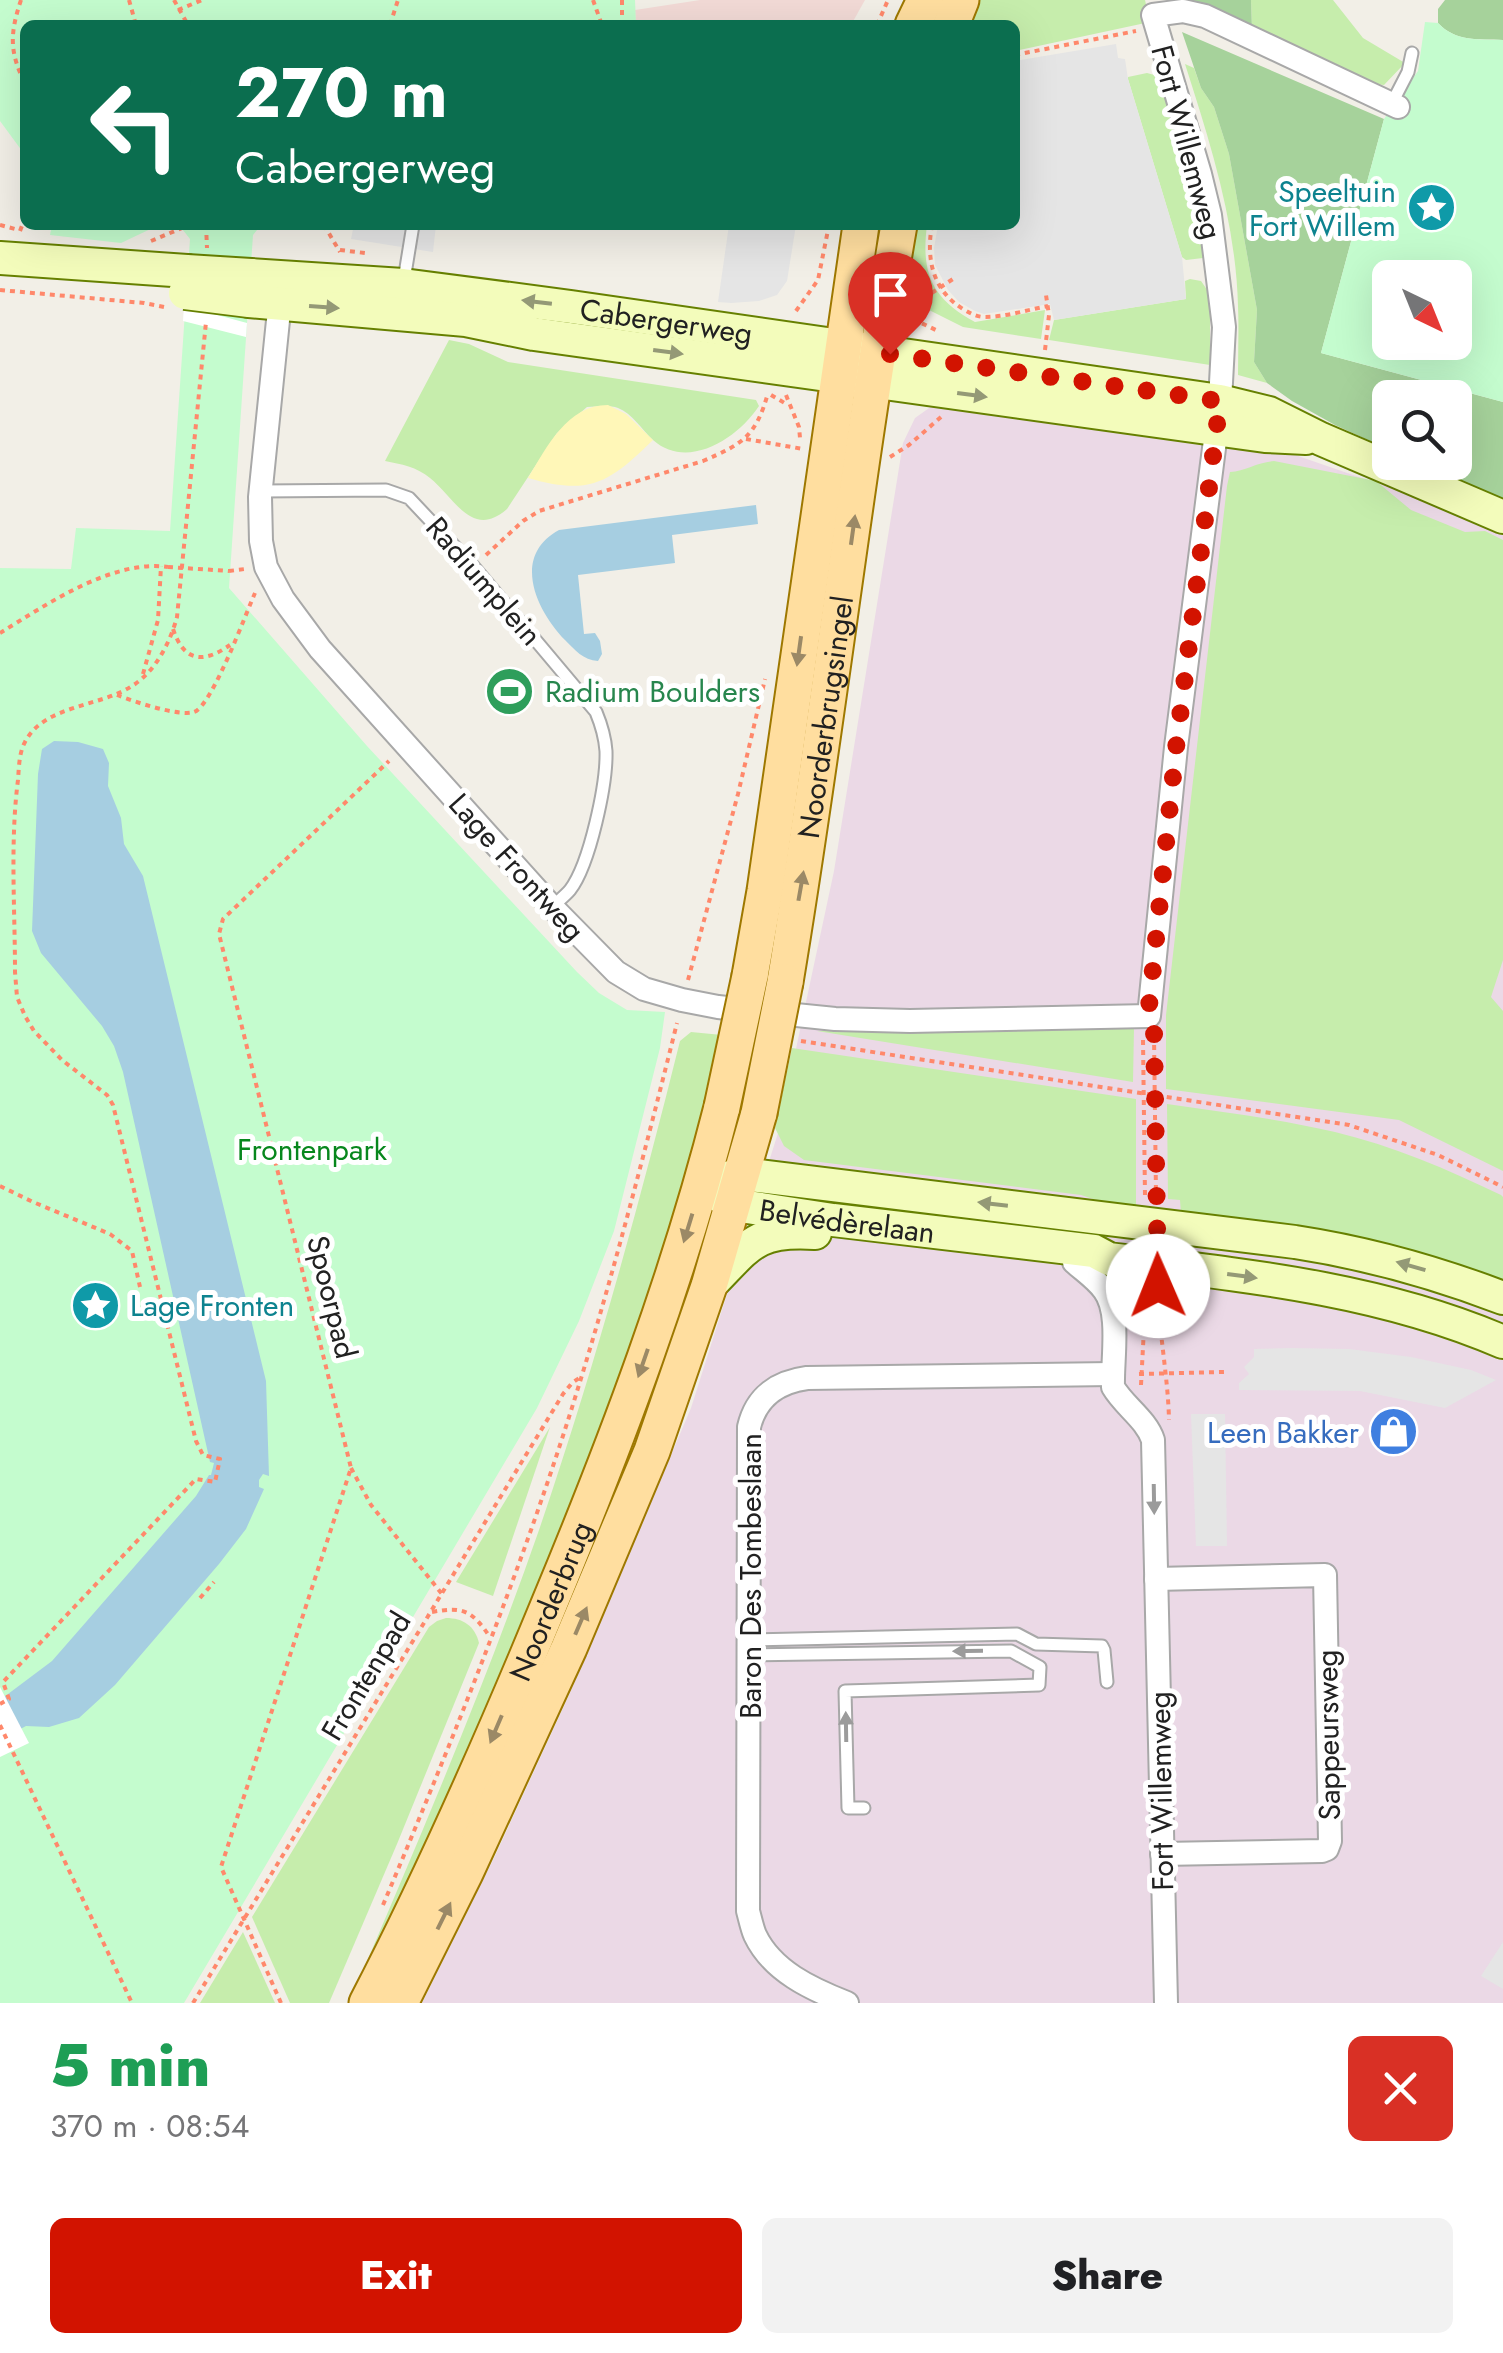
<!DOCTYPE html>
<html lang="en">
<head>
<meta charset="utf-8">
<style>
  :root { --surface:#fff; --page:#f2f2f2; --text:#202124; --muted:#757577; --accent:#d21300 }
  body { margin:0; font-family:Jost,sans-serif; background:var(--page); color:var(--text); height:100vh; display:flex; flex-direction:column; font-size:38px; white-space:nowrap }
  * { box-sizing:border-box; margin:0 }
  p { font-size:32px; color:var(--muted) }
  .icon { flex:none; width:55px; height:55px; fill:none; stroke:currentColor; stroke-width:2; stroke-linecap:round; stroke-linejoin:round }
  .map { position:relative; height:2003px; overflow:hidden }
  .details { display:flex; flex-direction:column; background:var(--surface); flex:1 }
  .details>* { flex:none }
  .top-card { position:absolute; left:20px; top:20px; width:1000px; height:210px; border-radius:15px; box-shadow:0 10px 40px #0002; background:#0b6e4f; color:#fff; overflow:hidden }
  .needle { width:65px; rotate:137deg }
  .fabs { position:absolute; left:1372px; top:260px; display:grid; gap:20px }
  .fabs a { display:grid; place-items:center; width:100px; height:100px; border-radius:15px; background:var(--surface); box-shadow:0 10px 40px #0002; font-size:50px }
  .pin { position:absolute; display:grid; place-items:center; width:85px; height:85px; color:#fff; margin:-102px -42px; border-radius:50% 50% 50% 0; rotate:-45deg; box-shadow:0 0 10px #0007 }
  .pin .icon { rotate:45deg }
  .me { position:absolute; width:110px; margin:-55px; rotate:359deg; stroke-linejoin:round; filter:drop-shadow(0 0 8px #0008) }
  .turn { display:flex; align-items:center; gap:35px; height:210px; padding:0 50px; font-size:45px }
  .turn .icon { width:130px; height:130px; stroke-width:2.5 }
  .turn b { display:block; font-size:70px; line-height:85px }
  .round { display:grid; place-items:center; flex:none; width:105px; height:105px; border-radius:15px; background:var(--page) }
  .head { display:flex; align-items:center; justify-content:space-between; height:170px; padding:0 50px }
  h1 { font-size:60px; font-weight:800; line-height:75px; color:#1e9e55 }
  .action { display:flex; gap:20px; margin-top:auto; padding:20px 50px }
  .action a { flex:1; height:115px; border-radius:15px; background:var(--accent); color:#fff; font-size:40px; font-weight:800; line-height:115px; text-align:center }
  .action a+a { background:var(--page); color:var(--text) }
  .map>svg:first-child { display:block }
  .commercial { fill:#f2dad6 }
  .industrial { fill:#ebd9e6 }
  .grass { fill:#c6edac }
  .forest { fill:#a6d29b }
  .sand { fill:#fff7b8 }
  .park { fill:#c4fcce; fill-rule:evenodd }
  .parking { fill:#e5e5e5 }
  .water { fill:#a6cee1 }
  .pier { fill:#fff }
  .lines { fill:none; stroke-linecap:round; stroke-linejoin:round }
  .lane-casing { stroke:#a8a8a8; stroke-width:15 }
  .street-casing { stroke:#a8a8a8; stroke-width:26 }
  .secondary-casing { stroke:#668000; stroke-width:36 }
  .primary-casing { stroke:#9e7800; stroke-width:39 }
  .path { stroke:#ff886b; stroke-width:4; stroke-dasharray:5 5; stroke-linecap:butt }
  .lane { stroke:#fff; stroke-width:11 }
  .street { stroke:#fff; stroke-width:22 }
  .secondary { stroke:#f3fcbb; stroke-width:32 }
  .primary { stroke:#ffde9f; stroke-width:35 }
  .secondary-bridge-casing { stroke:#668000; stroke-width:36; stroke-linecap:butt }
  .primary-bridge-casing { stroke:#9e7800; stroke-width:39; stroke-linecap:butt }
  .path-bridge { stroke:#ff886b; stroke-width:4; stroke-dasharray:5 5; stroke-linecap:butt }
  .secondary-bridge { stroke:#f3fcbb; stroke-width:32 }
  .primary-bridge { stroke:#ffde9f; stroke-width:35 }
  .oneway { fill:#949976 }
  .oneway2 { fill:#9b8966 }
  .oneway3 { fill:#9b9b9b }
  .route { stroke:#d21300; stroke-width:18; stroke-dasharray:0 32.4 }
  .labels { text-anchor:middle; dominant-baseline:central; stroke-width:10; stroke-linejoin:round; paint-order:stroke }
  .street-label { font-size:30px; fill:#212121; stroke:#fff }
  .culture-label { font-size:30px; fill:#0d838f; stroke:#fff; text-anchor:end }
  .leisure-label { font-size:30px; fill:#27864d; stroke:#fff; text-anchor:start }
  .park-label { font-size:30px; fill:#07871d; stroke:#fff }
  .shop-label { font-size:30px; fill:#366cbe; stroke:#fff; text-anchor:end }
</style>
</head>
<body>
<div class="map">
<svg width="1503" height="2003" viewBox="0 0 1503 2003">
  <rect width="100%" height="100%" fill="#f2efe7"/>
  <polygon class="commercial" points="700,0 865,0 851,25 636,25 635,10"/>
  <polygon class="industrial" points="939,401 1269,446 1405,493 1503,534 1503,2003 422,2003 495,1856 570,1693 691,1408 778,1133 834,871 903,443 915,418"/>
  <g class="grass">
    <polygon points="973,0 1145,0 1150,22 1015,51 1015,25 964,25"/>
    <polygon points="1251,0 1333,0 1363,38 1405,63 1384,85 1375,84 1252,30"/>
    <path d="M 1185,64 L 1194,68 L 1201,88 L 1214,107 L 1229,154 L 1257,310 L 1254,362 L 1267,383 L 1238,375 C 1238,352 1239,329 1238,306 C 1236,223 1210,142 1185,64 Z"/>
    <polygon points="1147,73 1158,76 1163,82 1192,180 1206,253 1203,258 1186,260 1182,257 1128,79 1128,77"/>
    <path d="M 910,225 L 927,225 C 921,273 931,298 975,322 L 1045,310 L 1041,339 L 963,327 L 921,306 L 914,296 L 900,293 Z"/>
    <polygon points="1190,279 1201,281 1210,294 1210,365 1049,340 1054,320 1186,299 1185,281"/>
    <path d="M 449,340 L 469,344 L 508,362 L 756,400 L 759,406 C 738,438 688,471 653,440 C 642,430 632,413 618,408 C 609,405 596,407 587,407 L 557,433 L 507,509 C 472,540 454,497 430,478 C 417,467 401,464 385,461 Z"/>
    <path d="M 1274,461 L 1376,481 L 1411,510 L 1465,532 L 1485,531 L 1503,540 L 1503,960 L 1491,997 L 1503,1011 L 1503,1171 L 1399,1120 L 1166,1089 L 1166,1015 L 1227,486 L 1230,472 C 1245,471 1258,462 1274,461 Z"/>
    <polygon points="1134,1028 1133,1082 817,1031"/>
    <path d="M 691,1032 L 722,1035 L 697,1159 L 554,1567 L 355,2003 L 349,2003 C 416,1847 483,1691 539,1530 C 594,1369 639,1206 680,1041 Z"/>
    <polygon points="792,1048 1136,1099 1136,1207 1108,1204 1081,1195 804,1160 784,1146 775,1128"/>
    <path d="M 1167,1104 C 1223,1112 1279,1119 1335,1132 C 1393,1146 1447,1169 1501,1195 L 1503,1197 L 1503,1284 L 1181,1214 L 1180,1200 L 1168,1199 Z"/>
    <polygon points="550,1427 493,1596 456,1582"/>
    <path d="M 446,1618 C 463,1618 475,1626 479,1643 L 397,1844 L 329,2003 L 290,2003 L 252,1917 L 429,1627 L 437,1621 Z"/>
    <polygon points="243,1932 275,2003 200,2003"/>
  </g>
  <g class="forest">
    <polygon points="1175,0 1251,0 1252,30 1208,10"/>
    <path d="M 1445,0 L 1503,0 L 1503,40 C 1478,39 1456,42 1438,23 L 1438,9 Z"/>
    <polygon points="1182,32 1384,119 1321,353 1503,402 1503,500 1418,463 1455,462 1455,398 1390,398 1390,450 1335,425 1292,401 1267,383 1254,362 1257,310 1229,154 1214,107 1201,88"/>
  </g>
  <path class="sand" d="M 608,405 L 626,414 L 653,440 C 609,483 590,496 528,478 C 547,447 567,405 608,405 Z"/>
  <g class="park">
    <polygon points="0,0 635,0 636,25 25,25 25,155 0,121"/>
    <path d="M 1425,22 L 1438,23 C 1456,42 1478,39 1503,40 L 1503,402 L 1321,353 L 1384,119 L 1418,71 ZM 1390,278 L 1455,278 L 1455,342 L 1390,342 Z"/>
    <polygon points="52,225 159,225 121,243 50,235"/>
    <polygon points="179,225 261,225 253,235 229,588 367,746 577,972 599,993 627,1010 665,1012 660,1048 614,1231 579,1321 537,1408 184,2003 0,2003 0,568 71,569 76,528 170,531 190,239"/>
  </g>
  <g class="parking">
    <polygon points="1116,44 1118,58 1125,59 1128,79 1182,257 1186,299 1054,320 1050,304 984,314 975,311 959,302 948,290 935,265 934,248 938,225 1015,225 1015,61"/>
    <polygon points="354,225 436,225 433,252 351,239"/>
    <polygon points="729,225 796,225 787,281 777,295 759,301 731,303 718,302"/>
    <polygon points="1292,1348 1349,1349 1411,1357 1471,1370 1496,1380 1445,1408 1360,1391 1239,1390 1239,1383 1249,1374 1244,1367 1254,1357 1254,1349"/>
    <polygon points="1191,1414 1225,1414 1227,1546 1196,1546"/>
    <polygon points="1503,1942 1503,1989 1481,1976"/>
  </g>
  <g class="water">
    <path d="M 756,505 L 758,524 L 672,535 L 675,563 L 578,575 L 584,634 L 595,633 L 600,641 L 602,654 L 598,661 C 583,660 575,650 565,640 C 536,610 511,556 559,530 Z"/>
    <polygon points="54,741 78,742 103,749 109,763 108,786 121,818 124,844 143,876 266,1381 269,1476 263,1474 259,1480 259,1487 264,1489 246,1529 219,1564 115,1685 79,1718 49,1727 26,1726 0,1740 0,1700 52,1661 196,1496 209,1475 211,1475 214,1463 210,1462 123,1072 114,1046 102,1026 41,953 32,931 38,774 42,749"/>
  </g>
  <g class="pier">
    <polygon points="184,306 247,323 246,337 183,321"/>
    <polygon points="0,1687 29,1743 0,1757"/>
  </g>
  <g class="lines">
    <defs>
      <g id="lane">
        <polyline points="1391,105 1408,72 1412,53"/>
        <polyline points="404,280 413,225"/>
        <path d="M 261,491 L 386,490 L 409,498 L 474,567 L 596,712 C 601,724 605,737 606,751 C 607,783 590,864 570,890 C 565,896 558,901 552,907"/>
        <polyline points="748,1640 1017,1634 1036,1644 1102,1646 1104,1650 1107,1682"/>
        <polyline points="748,1655 1011,1651 1040,1667 1039,1685 845,1691 848,1808 864,1808"/>
      </g>
      <g id="street">
        <polyline points="281,291 260,497 261,541 266,567 283,599 320,649 552,907 616,972 644,989 682,1000 718,1007 835,1019 910,1021 1149,1016 1176,747 1220,401 1224,327 1210,215 1200,174 1153,15 1183,11 1205,16 1398,107"/>
        <path d="M 1074,1262 C 1084,1271 1096,1279 1104,1290 C 1121,1312 1112,1359 1113,1387 C 1124,1406 1146,1419 1153,1440 L 1166,2003"/>
        <polyline points="1156,1579 1325,1575 1330,1841 1327,1849 1322,1851 1162,1854"/>
        <path d="M 847,2003 C 811,1989 772,1971 755,1935 C 752,1928 750,1918 748,1911 L 749,1427 C 756,1397 777,1382 807,1378 L 1113,1374"/>
      </g>
      <g id="secondary">
        <polyline points="0,258 187,271"/>
        <path id="s1" d="M 251,275 L 403,285 L 571,307 L 1220,401 L 1269,413 L 1321,439 L 1503,517"/>
        <polyline points="249,301 466,320 534,334 1265,436 1306,438"/>
        <path d="M 716,1181 L 742,1174 L 1295,1242 C 1367,1253 1435,1272 1503,1298"/>
        <path id="s2" d="M 702,1185 L 734,1205 L 833,1220 L 1094,1251 L 1109,1259 C 1242,1275 1378,1288 1503,1342"/>
        <path d="M 709,1286 C 749,1246 754,1229 815,1233"/>
      </g>
      <g id="primary">
        <polyline points="913,25 925,0"/>
        <polyline points="951,25 961,0"/>
        <polyline points="750,976 765,891 861,225"/>
        <path id="s3" d="M 785,982 C 827,730 855,476 899,225"/>
        <path id="s4" d="M 367,2003 C 435,1873 494,1738 550,1602 C 617,1441 679,1277 722,1107"/>
        <polyline points="400,2003 465,1873 569,1648 652,1451 709,1286 759,1113"/>
      </g>
    </defs>
    <use href="#lane" class="lane-casing"/>
    <use href="#street" class="street-casing"/>
    <use href="#secondary" class="secondary-casing"/>
    <use href="#primary" class="primary-casing"/>
    <g class="path">
      <path d="M 21,0 C 10,33 9,52 25,83"/>
      <polyline points="129,0 136,25"/>
      <polyline points="174,0 188,25"/>
      <polyline points="593,0 602,25"/>
      <polyline points="622,0 622,25"/>
      <polyline points="178,10 202,0"/>
      <polyline points="390,25 398,0"/>
      <polyline points="877,25 888,0"/>
      <polyline points="1015,55 1136,31"/>
      <polyline points="0,225 19,230"/>
      <polyline points="206,225 207,248"/>
      <polyline points="324,225 340,252"/>
      <path d="M 932,225 C 926,258 932,290 963,309 C 970,313 976,317 985,317 C 1005,317 1027,310 1048,306"/>
      <polyline points="20,231 25,218"/>
      <polyline points="151,241 189,225"/>
      <polyline points="340,250 365,253"/>
      <polyline points="0,290 144,303 164,307"/>
      <polyline points="915,304 953,279"/>
      <polyline points="796,311 818,280 829,225"/>
      <polyline points="913,319 940,332"/>
      <polyline points="1045,350 1049,315 1046,295"/>
      <polyline points="771,395 788,405"/>
      <polyline points="786,395 799,427 800,438"/>
      <polyline points="746,439 803,449"/>
      <polyline points="890,457 909,445 941,417"/>
      <path d="M 486,555 L 523,521 L 539,511 L 703,461 C 743,444 756,436 768,393"/>
      <polyline points="229,571 245,569"/>
      <path d="M 173,629 C 184,662 203,664 230,645"/>
      <path d="M 0,633 C 46,605 112,559 168,567"/>
      <polyline points="143,674 158,620 161,566"/>
      <path d="M 117,695 C 132,701 179,717 194,712 C 212,706 246,613 255,593"/>
      <polyline points="688,980 738,794 765,679"/>
      <polyline points="1154,1035 1156,1196"/>
      <polyline points="1143,1040 1145,1196"/>
      <polyline points="801,1041 1349,1125 1438,1155 1503,1187"/>
      <polyline points="0,1186 33,1202 110,1234 132,1251 140,1287"/>
      <path d="M 1158,1290 C 1159,1334 1168,1376 1169,1420"/>
      <polyline points="1139,1374 1224,1372"/>
      <polyline points="1141,1385 1146,1290"/>
      <polyline points="351,1468 371,1505 442,1594"/>
      <polyline points="200,1598 214,1582"/>
      <path d="M 432,1612 C 464,1606 472,1611 490,1637"/>
      <path d="M 0,1704 L 9,1699 L 3,1682 L 196,1479 L 215,1482 L 220,1459 L 203,1455 L 196,1441 L 113,1105 L 107,1095 L 62,1060 L 34,1031 L 25,1016 L 17,997 L 15,972 C 15,909 10,841 18,780 C 19,767 19,753 25,742 C 44,705 100,707 132,686 C 155,672 170,643 177,617 L 206,322"/>
      <polyline points="0,1725 132,2003"/>
      <path d="M 383,1905 C 443,1763 501,1620 550,1475 C 600,1327 639,1175 677,1023"/>
      <polyline points="193,2003 563,1394 572,1383 582,1376"/>
      <polyline points="281,2003 221,1867 351,1468 219,934 223,919 389,761"/>
    </g>
    <use href="#lane" class="lane"/>
    <use href="#street" class="street"/>
    <use href="#secondary" class="secondary"/>
    <use href="#primary" class="primary"/>
    <defs>
      <g id="secondary-bridge">
        <polyline points="187,271 251,275"/>
        <polyline points="185,293 249,301"/>
      </g>
      <g id="primary-bridge">
        <polyline points="722,1107 750,976"/>
        <polyline points="759,1113 785,982"/>
      </g>
    </defs>
    <use href="#secondary-bridge" class="secondary-bridge-casing"/>
    <use href="#primary-bridge" class="primary-bridge-casing"/>
    <polyline class="path-bridge" points="168,567 229,571"/>
    <use href="#secondary-bridge" class="secondary-bridge"/>
    <use href="#primary-bridge" class="primary-bridge"/>
  </g>
  <defs><path id="oneway-solid" d="M-6-.8H1V-3.2L6.5 0L1 3.2V.8H-6Z" transform="scale(2.5)"/></defs>
  <g class="oneway">
    <use href="#oneway-solid" transform="translate(537 302) rotate(-173)"/>
    <use href="#oneway-solid" transform="translate(324 307) rotate(4)"/>
    <use href="#oneway-solid" transform="translate(668 352) rotate(8)"/>
    <use href="#oneway-solid" transform="translate(972 395) rotate(8)"/>
    <use href="#oneway-solid" transform="translate(993 1204) rotate(-173)"/>
    <use href="#oneway-solid" transform="translate(1411 1266) rotate(-164)"/>
    <use href="#oneway-solid" transform="translate(1242 1276) rotate(8)"/>
  </g>
  <g class="oneway2">
    <use href="#oneway-solid" transform="translate(853 530) rotate(-82)"/>
    <use href="#oneway-solid" transform="translate(799 651) rotate(98)"/>
    <use href="#oneway-solid" transform="translate(801 886) rotate(-80)"/>
    <use href="#oneway-solid" transform="translate(688 1228) rotate(107)"/>
    <use href="#oneway-solid" transform="translate(643 1363) rotate(109)"/>
    <use href="#oneway-solid" transform="translate(581 1621) rotate(-67)"/>
    <use href="#oneway-solid" transform="translate(496 1729) rotate(113)"/>
    <use href="#oneway-solid" transform="translate(444 1916) rotate(-64)"/>
  </g>
  <g class="oneway3">
    <use href="#oneway-solid" transform="translate(1154 1499) rotate(89)"/>
    <use href="#oneway-solid" transform="translate(968 1651) rotate(179)"/>
    <use href="#oneway-solid" transform="translate(846 1727) rotate(-91)"/>
  </g>
  <g class="lines">
    <polyline class="route" points="890,354 1220,401 1176,748 1148,1016 1154,1029 1158,1286"/>
  </g>
  <defs>
    <symbol id="sight-disc" viewBox="-11 -11 22 22"><circle r="9.5" fill="#0f9aa8" stroke="#fff"/><path d="M0-6L1.8-2.2L6-1.7L2.9 1.2L3.7 5.4L0 3.3L-3.7 5.4L-2.9 1.2L-6-1.7L-1.8-2.2Z" fill="#fff"/></symbol>
    <symbol id="stadium-disc" viewBox="-11 -11 22 22"><circle r="9.5" fill="#2e9e5b" stroke="#fff"/><path d="M0-5a6.5 5 0 1 0 0 10a6.5 5 0 1 0 0-10ZM-3.5-1.8h7v3.6h-7Z" fill="#fff"/></symbol>
    <symbol id="shop-disc" viewBox="-11 -11 22 22"><circle r="9.5" fill="#3f7fe0" stroke="#fff"/><path d="M-5-2.5h2.3a2.7 3.5 0 0 1 5.4 0H5L5.5 6h-11ZM-1.5-2.5h3a1.5 2.3 0 0 0-3 0Z" fill="#fff"/></symbol>
  </defs>
  <g fill-rule="evenodd">
    <use href="#sight-disc" x="1404" y="180" width="55" height="55"/>
    <use href="#stadium-disc" x="482" y="664" width="55" height="55"/>
    <use href="#sight-disc" x="68" y="1278" width="55" height="55"/>
    <use href="#shop-disc" x="1366" y="1404" width="55" height="55"/>
  </g>
  <g class="labels">
    <g class="street-label">
      <text transform="translate(1187 142) rotate(75)">Fort Willemweg</text>
      <text stroke="none"><textPath href="#s1" startOffset="418">Cabergerweg</textPath></text>
      <text transform="translate(484 581) rotate(49)">Radiumplein</text>
      <text stroke="none"><textPath href="#s3" startOffset="268">Noorderbrugsingel</textPath></text>
      <text transform="translate(517 867) rotate(48)">Lage Frontweg</text>
      <text stroke="none"><textPath href="#s2" startOffset="152">Belvédèrelaan</textPath></text>
      <text transform="translate(332 1297) rotate(76)">Spoorpad</text>
      <text transform="translate(750 1576) rotate(-90)">Baron Des Tombeslaan</text>
      <text stroke="none"><textPath href="#s4" startOffset="442">Noorderbrug</textPath></text>
      <text transform="translate(366 1676) rotate(-59)">Frontenpad</text>
      <text transform="translate(1328 1735) rotate(-91)">Sappeursweg</text>
      <text transform="translate(1161 1791) rotate(-91)">Fort Willemweg</text>
    </g>
    <g class="culture-label">
      <text x="1396" y="191">Speeltuin<tspan x="1396" dy="34">Fort Willem</tspan></text>
      <text x="130" y="1305" text-anchor="start">Lage Fronten</text>
    </g>
    <g class="leisure-label">
      <text x="545" y="691">Radium Boulders</text>
    </g>
    <g class="park-label">
      <text x="312" y="1149">Frontenpark</text>
    </g>
    <g class="shop-label">
      <text x="1359" y="1432">Leen Bakker</text>
    </g>
  </g>
</svg>
<div class="fabs">
<a><svg class="needle" viewBox="-14 -14 28 28"><path d="M0-13l5 13h-10z" fill="#e53935"/><path d="M0 13l5-13h-10z" fill="#757577"/></svg></a>
<a><svg class="icon" aria-label="search" viewBox="0 0 24 24"><circle cx="10" cy="10" r="6"/><path d="M15 15l6 6"/></svg></a>
</div>
<div class="pin" style="left:890px;top:354px;background:#d93025"><svg class="icon" aria-label="arrive" viewBox="0 0 24 24"><path d="M6 21V4h12l-3 4 3 4H6"/></svg></div>
<svg class="me" style="left:1158px;top:1286px" viewBox="-20 -20 40 40"><circle r="19" fill="#fff"/><path d="M0-13L10 11 0 6-10 11z" fill="#d21300"/></svg>
<div class="top-card">
<div class="turn"><svg class="icon" aria-label="left" viewBox="0 0 24 24"><path d="M17 20v-9H6M10 6l-5 5 5 5"/></svg><div><b>270 m</b>Cabergerweg</div></div>
</div>
</div>
<section class="details">
<div class="head"><div><h1>5 min</h1><p>370 m · 08:54</p></div><a class="round" style="background:#d93025;color:#fff"><svg class="icon" aria-label="close" viewBox="0 0 24 24"><path d="M6 6l12 12M18 6L6 18"/></svg></a></div>
<div class="action"><a>Exit</a><a>Share</a></div>
</section>
</body>
</html>
